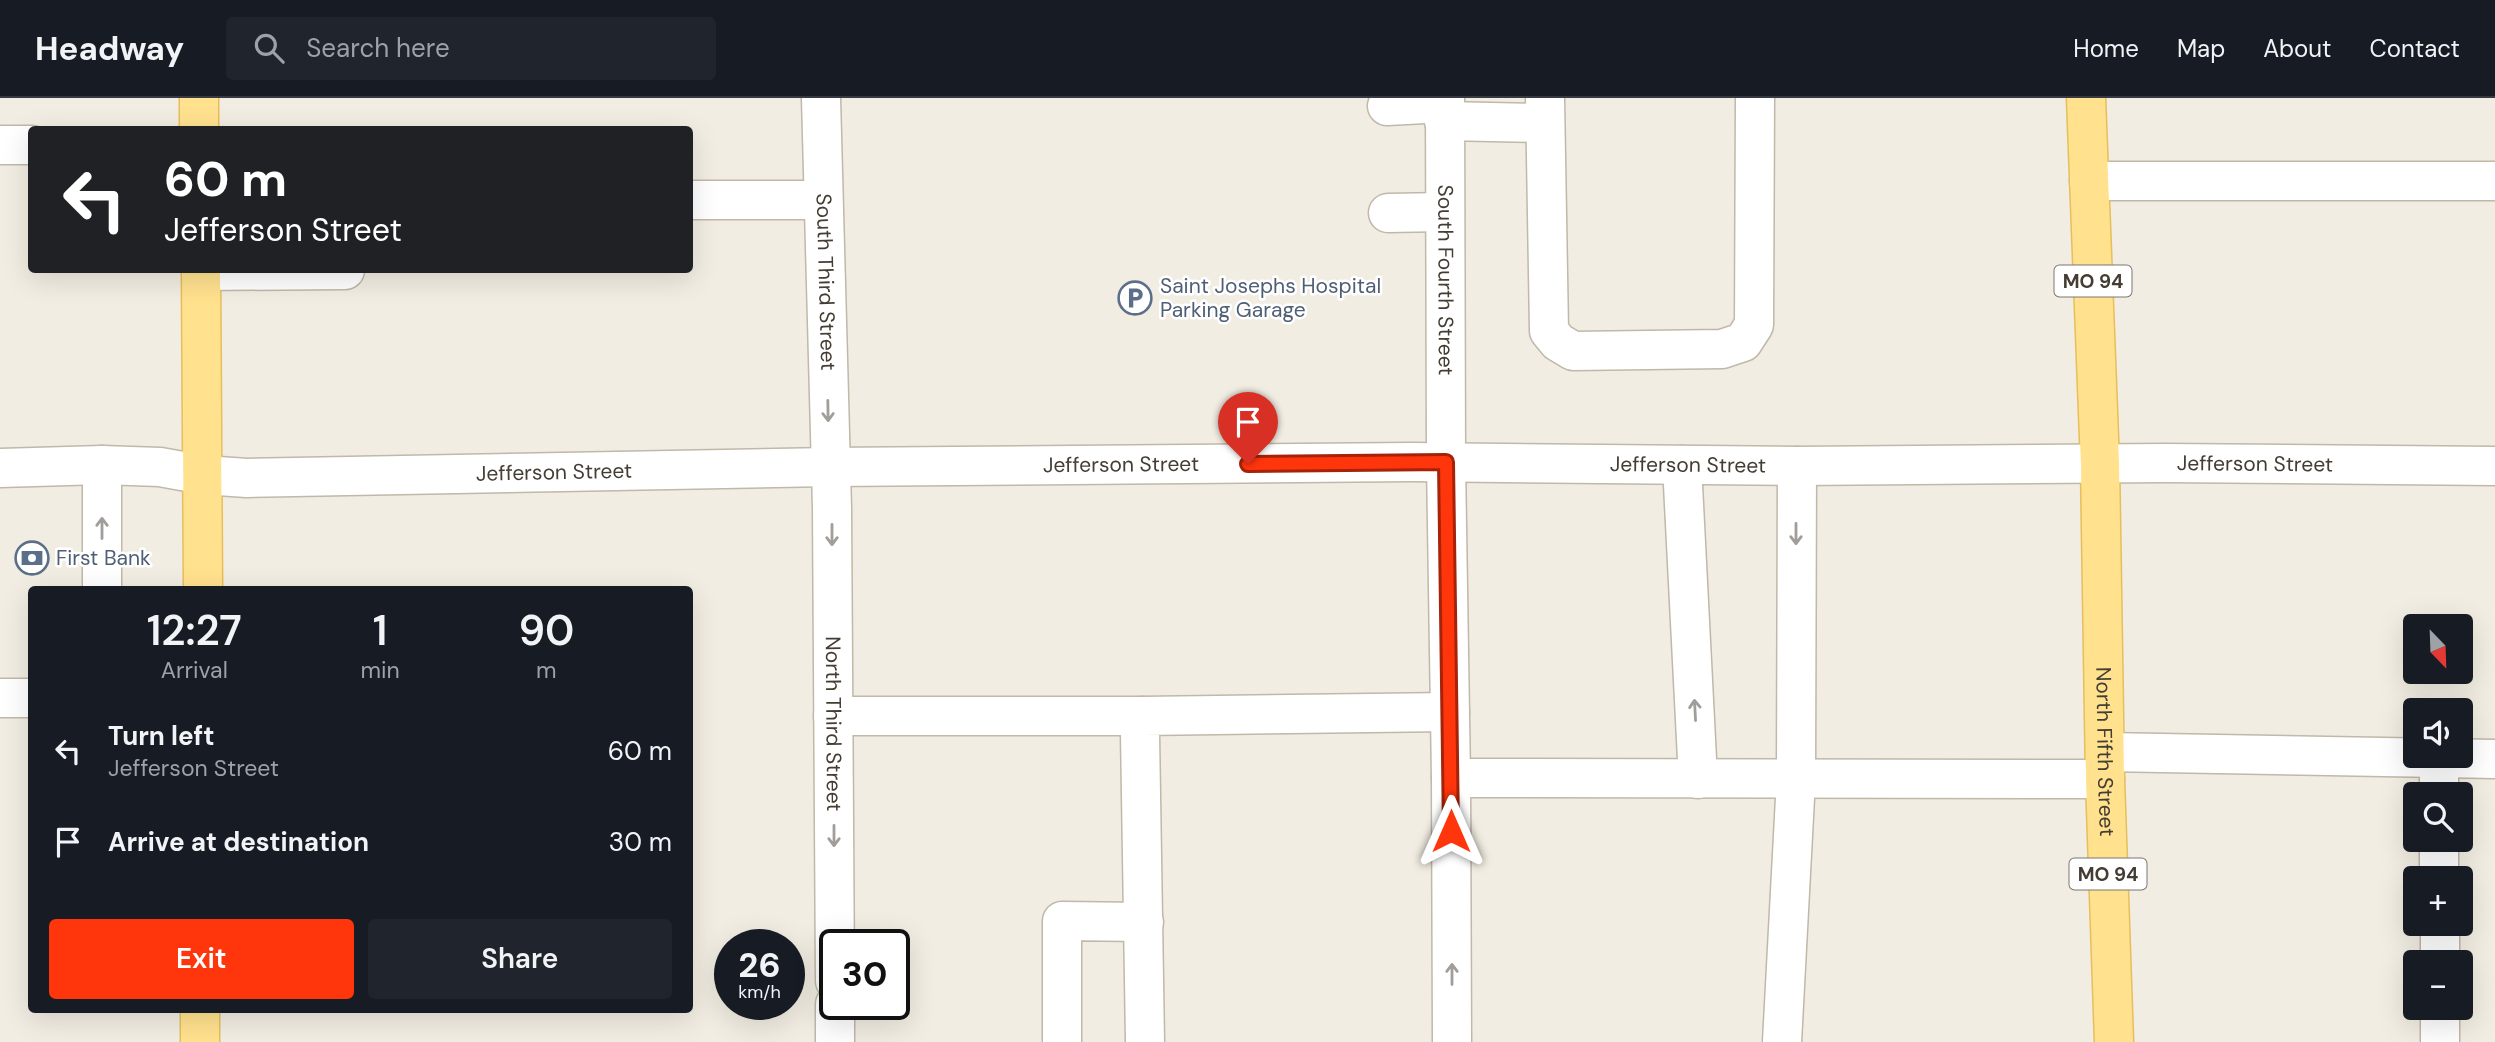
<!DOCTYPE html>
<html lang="en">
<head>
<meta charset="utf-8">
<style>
  :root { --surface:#171b24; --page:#20242c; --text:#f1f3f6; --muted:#9ea1a6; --line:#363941; --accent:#ff350c }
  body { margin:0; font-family:"DM Sans",sans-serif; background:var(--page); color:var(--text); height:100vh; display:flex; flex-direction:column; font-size:26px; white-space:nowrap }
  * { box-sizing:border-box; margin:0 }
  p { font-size:23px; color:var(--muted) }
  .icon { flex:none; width:38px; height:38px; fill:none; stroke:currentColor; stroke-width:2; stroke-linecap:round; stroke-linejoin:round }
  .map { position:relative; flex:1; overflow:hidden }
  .drawer { position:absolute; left:28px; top:488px; width:665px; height:427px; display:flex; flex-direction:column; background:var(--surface); border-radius:7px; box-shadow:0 7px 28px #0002 }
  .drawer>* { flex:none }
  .banner { position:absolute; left:28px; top:28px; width:665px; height:147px; border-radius:7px; box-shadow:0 7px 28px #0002; background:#202124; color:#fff; overflow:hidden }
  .needle { width:46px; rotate:157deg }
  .tools { position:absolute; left:2403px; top:516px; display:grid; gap:14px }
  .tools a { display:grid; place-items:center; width:70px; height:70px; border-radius:7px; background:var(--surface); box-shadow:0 7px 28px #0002; font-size:35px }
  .speed { position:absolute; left:714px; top:831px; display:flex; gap:14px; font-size:35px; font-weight:700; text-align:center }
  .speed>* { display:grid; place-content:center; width:91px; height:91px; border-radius:50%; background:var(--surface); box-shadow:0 7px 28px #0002; line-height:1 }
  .speed small { font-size:18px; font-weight:400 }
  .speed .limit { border:4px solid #111; border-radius:10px; background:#fff; color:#111 }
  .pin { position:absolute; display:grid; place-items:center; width:60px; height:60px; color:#fff; margin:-72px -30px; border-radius:50% 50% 50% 0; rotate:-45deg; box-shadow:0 0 7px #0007 }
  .pin .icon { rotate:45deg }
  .me { position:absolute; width:77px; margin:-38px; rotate:0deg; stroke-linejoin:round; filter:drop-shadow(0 0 5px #0008) }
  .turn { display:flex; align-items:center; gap:24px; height:147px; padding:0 21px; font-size:32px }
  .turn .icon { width:91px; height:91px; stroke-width:2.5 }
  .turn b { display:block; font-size:49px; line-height:60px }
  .eta { display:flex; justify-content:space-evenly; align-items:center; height:119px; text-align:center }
  .eta b { font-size:42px; font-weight:600; line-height:49px }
  .action { display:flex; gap:14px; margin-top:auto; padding:14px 21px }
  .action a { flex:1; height:80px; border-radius:7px; background:var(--accent); color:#fff; font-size:28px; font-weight:600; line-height:80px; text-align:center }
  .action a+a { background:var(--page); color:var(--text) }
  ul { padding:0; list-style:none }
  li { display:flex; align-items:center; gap:21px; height:91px; padding:0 21px }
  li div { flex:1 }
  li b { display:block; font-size:26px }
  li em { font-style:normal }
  header { display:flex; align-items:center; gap:42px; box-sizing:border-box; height:98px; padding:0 35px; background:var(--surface); border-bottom:2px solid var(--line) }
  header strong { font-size:33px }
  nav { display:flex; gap:38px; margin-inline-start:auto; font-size:24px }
  .search { width:490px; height:63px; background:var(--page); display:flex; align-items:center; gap:18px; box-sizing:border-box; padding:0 24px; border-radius:7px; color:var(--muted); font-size:26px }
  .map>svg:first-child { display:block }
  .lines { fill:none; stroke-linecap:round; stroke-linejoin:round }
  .minor-casing { stroke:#c0b8a8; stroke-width:41 }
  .major-casing { stroke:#e6bf5c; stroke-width:41 }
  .minor { stroke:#fff; stroke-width:38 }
  .major { stroke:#ffe18e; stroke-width:38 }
  .oneway { stroke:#a19e99 }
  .route-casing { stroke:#a62208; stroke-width:18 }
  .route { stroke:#ff350c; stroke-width:12 }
  .labels { text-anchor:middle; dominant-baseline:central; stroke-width:5; stroke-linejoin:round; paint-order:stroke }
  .shield { fill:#fff; stroke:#7b7770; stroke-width:2 }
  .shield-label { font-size:19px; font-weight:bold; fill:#433d33 }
  .street-label { font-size:21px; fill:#433d33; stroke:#fff }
  .service-label { font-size:21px; fill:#4e5e75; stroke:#fff; text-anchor:start }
</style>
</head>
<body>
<header>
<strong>Headway</strong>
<div class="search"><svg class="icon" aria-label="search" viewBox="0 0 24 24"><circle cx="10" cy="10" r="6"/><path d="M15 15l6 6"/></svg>Search here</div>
<nav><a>Home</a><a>Map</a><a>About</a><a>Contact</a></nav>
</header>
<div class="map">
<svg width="2495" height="944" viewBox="0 0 2495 944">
  <rect width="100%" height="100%" fill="#f2ede2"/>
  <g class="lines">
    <defs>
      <g id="minor">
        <path id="s1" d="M 821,0 L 832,410 L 835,883"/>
        <path id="s2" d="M 1445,0 L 1446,364 L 1451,680 L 1452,944"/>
        <polyline points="1545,0 1549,233 1558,244 1573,253 1722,251 1743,244 1754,227 1755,0"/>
        <polyline points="1387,8 1445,5"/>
        <polyline points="1444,23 1544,25"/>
        <polyline points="0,47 32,47"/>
        <polyline points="2089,83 2495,83"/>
        <polyline points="690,102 823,102"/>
        <polyline points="1388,115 1445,114"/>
        <polyline points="201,173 345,172"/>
        <polyline points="102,367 102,492"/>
        <polyline points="1682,367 1698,681"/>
        <path id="s3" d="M 0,370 L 102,367 L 160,369 L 204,377 L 247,380 L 829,369 L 1412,364 L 1797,368 L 2165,365 L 2495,368"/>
        <polyline points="0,600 32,600"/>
        <polyline points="833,618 1143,618"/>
        <polyline points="2105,654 2495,661"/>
        <polyline points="2439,660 2439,696"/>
        <polyline points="1451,680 2105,681"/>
        <polyline points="2439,742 2439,780"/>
        <polyline points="2440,826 2440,864"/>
        <polyline points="835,906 835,944"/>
        <polyline points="2440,910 2440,944"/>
        <polyline points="1062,944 1062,823 1144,824"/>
        <polyline points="1145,944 1140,635 1143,618 1450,614"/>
        <polyline points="1782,944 1796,681 1797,368"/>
      </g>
      <g id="major">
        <polyline points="199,0 199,32"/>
        <path id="s4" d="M 2086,0 L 2100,366 L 2105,681 L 2114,944"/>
        <polyline points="201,172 203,492"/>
        <polyline points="200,912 200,944"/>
      </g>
    </defs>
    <use href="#minor" class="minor-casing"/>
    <use href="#major" class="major-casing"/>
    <use href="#minor" class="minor"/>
    <use href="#major" class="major"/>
  </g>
  <defs><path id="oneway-shaft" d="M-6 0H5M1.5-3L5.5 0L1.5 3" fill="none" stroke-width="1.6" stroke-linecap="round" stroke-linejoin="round" transform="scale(1.75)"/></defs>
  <g class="oneway">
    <use href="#oneway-shaft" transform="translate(828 313) rotate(89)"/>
    <use href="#oneway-shaft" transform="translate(102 430) rotate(-90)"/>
    <use href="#oneway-shaft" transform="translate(1796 436) rotate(90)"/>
    <use href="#oneway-shaft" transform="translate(832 437) rotate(90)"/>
    <use href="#oneway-shaft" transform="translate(1695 612) rotate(-93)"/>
    <use href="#oneway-shaft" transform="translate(834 738) rotate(90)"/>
    <use href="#oneway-shaft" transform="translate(1452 876) rotate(-90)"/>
  </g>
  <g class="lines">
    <defs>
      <polyline id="route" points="1248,366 1446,364 1451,733"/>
    </defs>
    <use href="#route" class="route-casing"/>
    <use href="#route" class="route"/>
  </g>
  <defs>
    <symbol id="parking-ring" viewBox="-11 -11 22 22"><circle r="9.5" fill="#fff" stroke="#5c6f8a" stroke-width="1.5"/><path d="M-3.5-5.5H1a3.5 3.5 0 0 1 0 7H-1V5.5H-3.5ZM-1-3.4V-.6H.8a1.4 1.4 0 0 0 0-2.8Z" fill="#5c6f8a"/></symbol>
    <symbol id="bank-ring" viewBox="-11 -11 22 22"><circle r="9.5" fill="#fff" stroke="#5c6f8a" stroke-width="1.5"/><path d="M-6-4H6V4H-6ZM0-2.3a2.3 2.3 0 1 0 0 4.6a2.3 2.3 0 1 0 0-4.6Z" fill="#5c6f8a"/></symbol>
  </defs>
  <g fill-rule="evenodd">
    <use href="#parking-ring" x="1116" y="181" width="38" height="38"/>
    <use href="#bank-ring" x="13" y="441" width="38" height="38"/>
  </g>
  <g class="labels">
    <g class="shield">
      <rect x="2054.5" y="167.5" width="77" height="31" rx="5"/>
      <rect x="2069.5" y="760.5" width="77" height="31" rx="5"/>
    </g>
    <g class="shield-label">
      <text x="2093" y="183">MO 94</text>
      <text x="2108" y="776">MO 94</text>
    </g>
    <g class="street-label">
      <text stroke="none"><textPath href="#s2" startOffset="182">South Fourth Street</textPath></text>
      <text stroke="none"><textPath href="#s1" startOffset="184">South Third Street</textPath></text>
      <text stroke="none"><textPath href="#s3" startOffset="2256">Jefferson Street</textPath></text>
      <text stroke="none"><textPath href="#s3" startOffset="1122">Jefferson Street</textPath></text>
      <text stroke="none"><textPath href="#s3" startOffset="1689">Jefferson Street</textPath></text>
      <text stroke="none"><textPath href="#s3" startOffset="555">Jefferson Street</textPath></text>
      <text stroke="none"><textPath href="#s1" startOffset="626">North Third Street</textPath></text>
      <text stroke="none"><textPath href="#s4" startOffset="654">North Fifth Street</textPath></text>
    </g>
    <g class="service-label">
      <text x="1160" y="188">Saint Josephs Hospital<tspan x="1160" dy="24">Parking Garage</tspan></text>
      <text x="56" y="460">First Bank</text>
    </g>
  </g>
</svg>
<div class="tools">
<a><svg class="needle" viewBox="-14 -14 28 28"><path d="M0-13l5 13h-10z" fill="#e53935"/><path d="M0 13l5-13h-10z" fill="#9ea1a6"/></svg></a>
<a><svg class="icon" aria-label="sound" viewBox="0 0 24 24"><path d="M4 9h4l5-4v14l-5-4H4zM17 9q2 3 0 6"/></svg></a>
<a><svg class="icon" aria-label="search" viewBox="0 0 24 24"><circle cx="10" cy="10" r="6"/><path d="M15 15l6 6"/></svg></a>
<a>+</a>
<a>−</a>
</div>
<div class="speed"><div>26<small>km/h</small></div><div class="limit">30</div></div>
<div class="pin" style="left:1248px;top:366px;background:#d93025"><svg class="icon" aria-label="arrive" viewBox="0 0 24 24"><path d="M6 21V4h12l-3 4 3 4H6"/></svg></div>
<svg class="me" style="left:1451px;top:733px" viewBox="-20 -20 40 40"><path d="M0-17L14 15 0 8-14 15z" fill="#ff350c" stroke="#fff" stroke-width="4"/></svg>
<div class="banner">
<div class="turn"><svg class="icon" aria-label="left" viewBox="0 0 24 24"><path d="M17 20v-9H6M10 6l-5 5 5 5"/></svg><div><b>60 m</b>Jefferson Street</div></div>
</div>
<section class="drawer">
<div class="eta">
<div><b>12:27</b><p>Arrival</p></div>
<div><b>1</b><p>min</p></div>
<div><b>90</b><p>m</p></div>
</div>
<ul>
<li><svg class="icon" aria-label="left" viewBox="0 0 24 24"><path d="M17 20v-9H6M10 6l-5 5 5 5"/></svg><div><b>Turn left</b><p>Jefferson Street</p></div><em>60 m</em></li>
<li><svg class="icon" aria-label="arrive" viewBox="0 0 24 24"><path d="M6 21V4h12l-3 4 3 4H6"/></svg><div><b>Arrive at destination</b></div><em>30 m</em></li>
</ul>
<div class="action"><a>Exit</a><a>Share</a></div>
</section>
</div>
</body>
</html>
